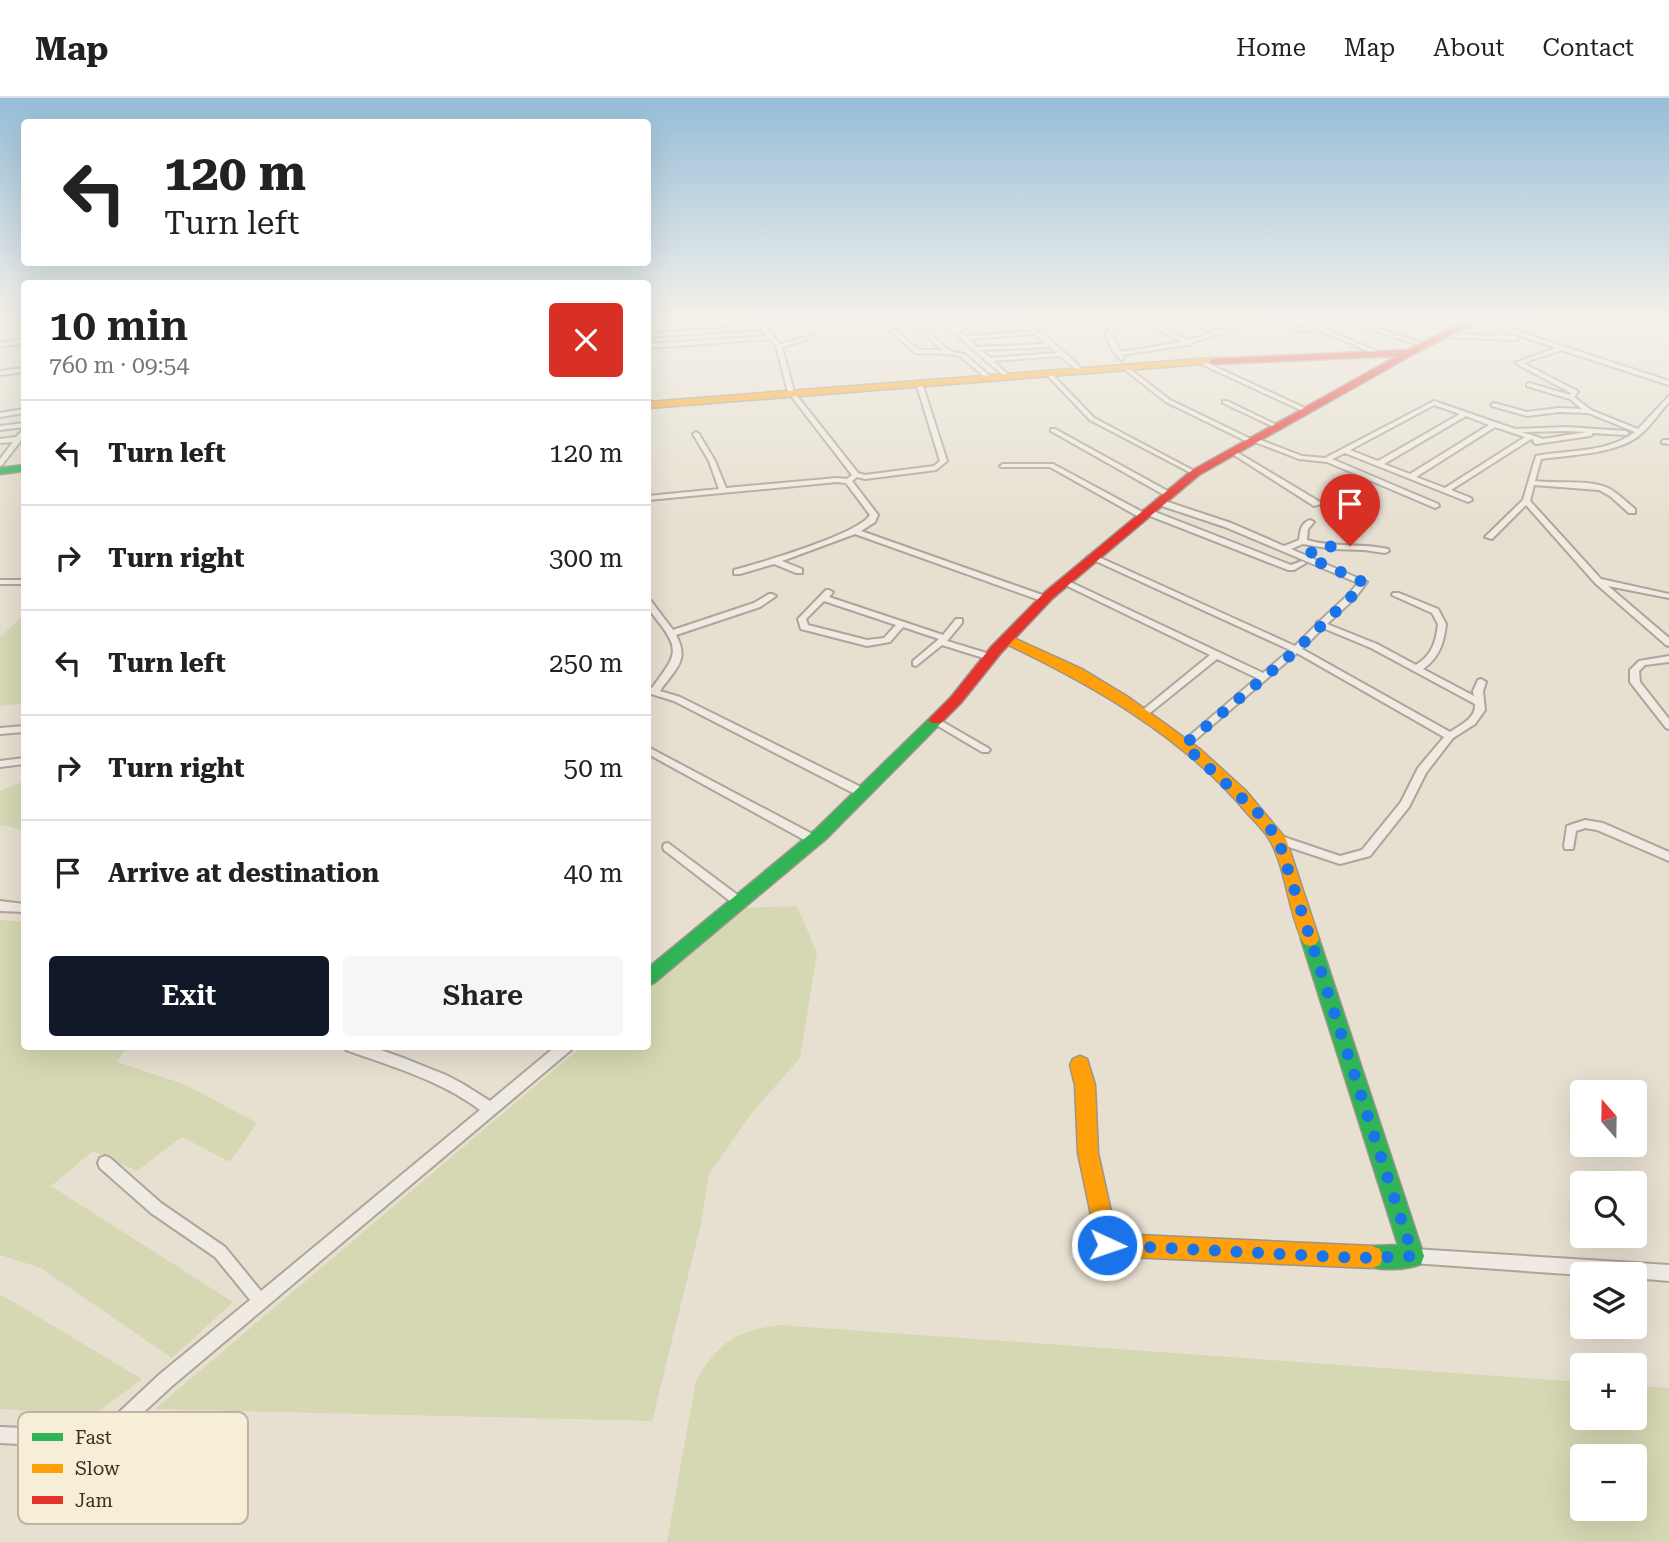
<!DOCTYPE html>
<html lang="en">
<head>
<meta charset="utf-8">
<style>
  :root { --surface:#fff; --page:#f6f6f6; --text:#222; --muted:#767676; --line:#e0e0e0; --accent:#111827 }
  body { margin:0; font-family:"Roboto Serif",serif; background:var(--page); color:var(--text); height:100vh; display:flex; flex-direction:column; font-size:26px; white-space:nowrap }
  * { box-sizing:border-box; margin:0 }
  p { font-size:23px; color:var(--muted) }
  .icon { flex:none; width:38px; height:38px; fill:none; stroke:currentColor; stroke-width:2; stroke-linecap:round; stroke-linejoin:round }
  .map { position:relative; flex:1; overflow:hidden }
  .sheet { position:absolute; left:21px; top:182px; width:630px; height:770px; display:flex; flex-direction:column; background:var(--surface); border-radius:7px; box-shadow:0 7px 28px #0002 }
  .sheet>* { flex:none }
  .top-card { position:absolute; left:21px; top:21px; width:630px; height:147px; border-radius:7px; box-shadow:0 7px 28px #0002; background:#fff; color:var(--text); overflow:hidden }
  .needle { width:46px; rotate:340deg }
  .controls { position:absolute; left:1570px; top:982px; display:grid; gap:14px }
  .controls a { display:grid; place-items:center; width:77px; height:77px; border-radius:7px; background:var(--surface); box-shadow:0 7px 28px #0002; font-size:35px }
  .pin { position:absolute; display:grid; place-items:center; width:60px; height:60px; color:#fff; margin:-72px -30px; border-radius:50% 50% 50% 0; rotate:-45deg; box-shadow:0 0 7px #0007 }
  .pin .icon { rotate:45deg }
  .me { position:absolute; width:77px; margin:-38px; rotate:93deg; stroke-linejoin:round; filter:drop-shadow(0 0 5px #0008) }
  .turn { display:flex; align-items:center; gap:24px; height:147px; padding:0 28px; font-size:32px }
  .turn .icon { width:91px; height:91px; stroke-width:2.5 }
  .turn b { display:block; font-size:49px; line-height:60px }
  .round { display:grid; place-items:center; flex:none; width:74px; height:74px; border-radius:7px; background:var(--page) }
  .head { display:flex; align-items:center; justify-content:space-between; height:119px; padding:0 28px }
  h1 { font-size:42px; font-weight:600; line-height:52px }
  .primary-button { display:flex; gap:14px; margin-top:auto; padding:14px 28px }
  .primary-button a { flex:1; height:80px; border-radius:7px; background:var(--accent); color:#fff; font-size:28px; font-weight:600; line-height:80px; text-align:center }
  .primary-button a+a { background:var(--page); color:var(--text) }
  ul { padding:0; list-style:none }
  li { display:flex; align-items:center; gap:21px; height:105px; padding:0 28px; border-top:2px solid var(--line) }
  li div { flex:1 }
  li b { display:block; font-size:26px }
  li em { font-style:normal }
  header { display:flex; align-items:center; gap:42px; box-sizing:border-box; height:98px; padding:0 35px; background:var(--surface); border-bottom:2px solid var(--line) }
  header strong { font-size:33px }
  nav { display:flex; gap:38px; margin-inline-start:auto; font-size:24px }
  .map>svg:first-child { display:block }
  .green { fill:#d6d7b3; fill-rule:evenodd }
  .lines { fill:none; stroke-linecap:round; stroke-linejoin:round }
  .street-casing { stroke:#ada599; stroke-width:4 }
  .fast-casing { stroke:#9c958a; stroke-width:3 }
  .slow-casing { stroke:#9c958a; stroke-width:3 }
  .jam-casing { stroke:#9c958a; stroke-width:3 }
  .street { fill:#efebe3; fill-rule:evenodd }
  .fast { fill:#30b455; fill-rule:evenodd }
  .slow { fill:#ff9f0a; fill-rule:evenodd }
  .jam { fill:#e5322d; fill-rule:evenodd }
  .route { stroke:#1a73e8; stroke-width:12; stroke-dasharray:0 21.6 }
  .key { fill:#f7eed8; stroke:#bfb4a1; stroke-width:2 }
  .key-label { font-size:19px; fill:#3d2e20 }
</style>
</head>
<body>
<header>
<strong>Map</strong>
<nav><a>Home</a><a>Map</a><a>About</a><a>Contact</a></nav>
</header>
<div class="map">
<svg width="1669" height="1444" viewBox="0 0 1669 1444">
  <rect width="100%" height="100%" fill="#e7e0d1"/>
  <g class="green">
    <polygon points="24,517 24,605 0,608 0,539"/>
    <polygon points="24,683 24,732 0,727 0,693"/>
    <polygon points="797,808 817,855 800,960 751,1016 709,1076 701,1126 652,1323 155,1311 581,949 648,948 648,892 744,810"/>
    <polygon points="0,822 24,824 24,948 127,949 117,964 186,987 257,1025 230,1064 182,1039 137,1073 93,1053 51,1088 233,1204 172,1260 41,1170 0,1157"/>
    <polygon points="0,1197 10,1202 142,1281 94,1317 0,1311"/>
    <path d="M 778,1227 L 1582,1284 L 1582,1320 L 1634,1320 L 1635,1288 L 1669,1290 L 1669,1444 L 667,1444 L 696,1282 C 720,1244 734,1234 778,1227 ZM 1634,1358 L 1634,1410 L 1582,1410 L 1582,1358 Z"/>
  </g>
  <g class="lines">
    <defs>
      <g id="street">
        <polygon points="677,222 708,222 648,228 648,224"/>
        <path d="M 754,222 L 759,222 L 780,246 L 810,238 L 813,240 L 782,249 L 794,294 L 858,375 L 865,377 L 934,368 L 940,363 L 916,285 L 919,283 L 922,285 L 947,363 L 936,372 L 865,381 L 857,379 L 852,383 L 878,417 L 875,424 L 861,433 L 1048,499 L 1048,503 L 1042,503 L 855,436 L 782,463 L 802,471 L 802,475 L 796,475 L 774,466 L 740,476 L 734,476 L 734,472 C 760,465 859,436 870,417 L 846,385 L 837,384 L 648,402 L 648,398 L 719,391 L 709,363 L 693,336 L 696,334 L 699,336 L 715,363 L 726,390 L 837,380 L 847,381 L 852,377 L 788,294 L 776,248 L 770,241 L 648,250 L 648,246 L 767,238 L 761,231 L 648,239 L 648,235 L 758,228 Z"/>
        <polygon points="893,222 903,222 890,227 918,252 942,252 909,222 915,222 949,253 964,256 991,279 986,280 960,258 947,256 915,255 883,226"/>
        <path d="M 1002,222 C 1034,222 1062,252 1084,273 L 1079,274 L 1060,258 L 993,263 L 1010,278 L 1005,279 L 946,228 L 949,226 L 955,230 L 974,226 L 974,228 L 958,233 L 964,238 L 1030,234 ZM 1035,236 L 1046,246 L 977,249 L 968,241 ZM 1050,249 L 1056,255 L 990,260 L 981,252 Z"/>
        <path d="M 1119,222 L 1124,222 L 1111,236 L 1121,254 L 1182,244 L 1154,230 L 1128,222 C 1150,222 1169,233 1188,242 L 1214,235 L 1182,222 C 1196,222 1209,233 1220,233 C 1232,233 1244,222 1258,222 L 1224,235 L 1192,244 L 1192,246 L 1122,257 L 1124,260 L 1121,262 L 1115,256 L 1105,236 Z"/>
        <polygon points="1268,222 1276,222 1298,230 1318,228 1383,256 1378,257 1315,231 1298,234"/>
        <polygon points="1331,222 1345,222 1364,226 1427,247 1422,248 1361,228"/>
        <polygon points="1405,222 1414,222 1406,226 1403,224"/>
        <path d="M 1475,222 L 1484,222 L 1669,283 L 1669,287 L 1561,252 L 1523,265 L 1577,293 L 1578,294 L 1574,299 L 1591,312 L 1638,331 L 1669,298 L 1669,304 C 1659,315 1648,332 1636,340 C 1612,356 1569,357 1541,361 L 1535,383 C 1557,386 1588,381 1608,390 C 1618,395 1626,404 1635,411 L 1635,415 L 1629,415 L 1610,398 L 1599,392 L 1534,387 L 1530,403 L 1601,481 L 1669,496 L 1669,500 L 1608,488 L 1669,540 L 1669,548 L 1666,547 L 1595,485 L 1526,407 L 1492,441 L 1485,439 L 1523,402 L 1536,358 C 1567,352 1608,355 1635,334 L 1588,315 L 1559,314 L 1527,318 L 1492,308 L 1491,307 L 1494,305 L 1527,314 L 1559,310 L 1582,311 L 1570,301 L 1527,288 L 1527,286 L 1529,285 L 1570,297 L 1571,295 L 1515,265 L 1556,250 Z"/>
        <polygon points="1445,236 1516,238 1519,240 1516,242 1443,239 1442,238"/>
        <polygon points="24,241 24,245 0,249 0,245"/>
        <polygon points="1203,263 1309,312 1310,313 1305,314 1201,266 1200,265"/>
        <path d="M 1126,268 L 1170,302 L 1253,342 L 1258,341 L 1302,358 L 1325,360 L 1434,303 L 1515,331 L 1566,329 L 1626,333 L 1629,335 L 1626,337 L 1592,335 L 1592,337 L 1590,338 L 1536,346 L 1533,344 L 1534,342 L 1531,341 L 1451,392 L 1471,400 L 1472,402 L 1468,404 L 1345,355 L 1332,361 L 1438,406 L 1439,408 L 1435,410 L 1327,364 L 1299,361 L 1255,344 L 1250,345 L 1166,304 L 1124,271 L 1123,270 ZM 1434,307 L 1460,316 L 1378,363 L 1350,352 ZM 1466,318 L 1489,327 L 1410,376 L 1384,366 ZM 1495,329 L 1525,339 L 1445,390 L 1416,379 ZM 1566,333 L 1587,334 L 1543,341 L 1522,334 Z"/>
        <polygon points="24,270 24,274 0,277 0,273"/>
        <polygon points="1046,274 1050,274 1094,320 1198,375 1193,376 1090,322 1046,276"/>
        <polygon points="1223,303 1227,303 1281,329 1276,330 1223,305"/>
        <polygon points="24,311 24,315 0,319 0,315"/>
        <polygon points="24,325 24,329 0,332 0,328"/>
        <polygon points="24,331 24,337 22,341 2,367 0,368 0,361 13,344 0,345 0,341 16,339"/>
        <polygon points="1051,331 1055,331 1173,396 1166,398 1051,333"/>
        <polygon points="1664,342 1669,342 1669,346 1662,345 1662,343"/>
        <polygon points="1233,352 1320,404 1321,406 1314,408 1231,355 1230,354"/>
        <polygon points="1003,366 1053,366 1144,415 1144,412 1150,412 1291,467 1302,463 1306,465 1294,472 1288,472 1145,416 1145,419 1139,419 1050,369 1001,369 1000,368"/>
        <path d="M 1156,402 L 1162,402 L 1231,425 L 1284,448 L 1299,442 C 1300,433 1301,425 1310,422 L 1314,424 L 1308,431 L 1307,442 C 1333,450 1361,445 1388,451 L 1389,453 L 1385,455 L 1364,452 L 1333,451 L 1303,446 L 1291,451 L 1367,484 L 1355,500 L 1327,526 L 1377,546 L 1416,567 C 1432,557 1436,544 1438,526 L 1432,515 L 1392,497 L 1393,495 L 1399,495 L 1438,511 L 1446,526 C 1444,545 1439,560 1423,571 L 1474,598 L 1473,593 L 1478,582 L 1481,581 L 1486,584 L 1483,593 L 1485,612 L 1475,626 L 1453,640 L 1426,675 L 1409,709 L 1370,758 L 1340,766 L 1274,744 L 1273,741 L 1274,738 L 1278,737 L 1340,758 L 1362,752 L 1401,704 L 1418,670 L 1444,639 L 1297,555 L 1187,649 L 1181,649 L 1179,647 L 1181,645 L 1257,580 L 1217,561 L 1145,619 L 1139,619 L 1137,617 L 1139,615 L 1210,557 L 1059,484 L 1063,482 L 1066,482 L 1263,575 L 1290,552 L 1087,459 L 1091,457 L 1094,457 L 1295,548 L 1316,527 L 1317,524 L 1320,523 L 1349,496 L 1358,485 L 1225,429 L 1156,406 ZM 1323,530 L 1371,550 L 1475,606 C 1476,621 1460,627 1450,634 L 1302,551 Z"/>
        <rect x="0" y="482" width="24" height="4"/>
        <path d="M 826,492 L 829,492 L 833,494 L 829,499 L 943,537 L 956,521 L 962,521 L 962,525 L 947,543 L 993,557 L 994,559 L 990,562 L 942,547 L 916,568 L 913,567 L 913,563 L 939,541 L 903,529 L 890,544 L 867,548 L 801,531 L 798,521 ZM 824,503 L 896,527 L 884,540 L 867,542 L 808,527 L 806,521 Z"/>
        <path d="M 769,496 L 772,496 L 776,498 L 760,509 L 676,537 C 690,563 675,571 660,593 L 680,599 L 867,692 L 868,695 L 867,698 L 859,698 L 674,603 L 648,595 L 648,589 L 652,590 C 674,559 683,554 657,522 C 652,515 648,512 648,503 L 651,503 L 673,532 L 754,505 Z"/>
        <polygon points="1669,558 1669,564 1645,567 1639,573 1640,584 1669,621 1669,631 1666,630 1630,584 1630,572 1639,563"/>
        <polygon points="936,620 988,650 990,652 988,654 982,654 933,625 931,623"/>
        <polygon points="24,628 24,634 0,636 0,630"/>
        <polygon points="648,649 818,739 819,742 818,745 810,745 648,656"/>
        <polygon points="24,660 24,666 0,669 0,663"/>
        <polygon points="1585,722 1603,725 1669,754 1669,763 1597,732 1585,730 1576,733 1573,751 1565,751 1564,748 1567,728"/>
        <polygon points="668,745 743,801 745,804 743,807 739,809 735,807 664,752 663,749 664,746"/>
        <polygon points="0,803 24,806 24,814 0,813"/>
        <path d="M 345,948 L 370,948 L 406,961 L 446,977 L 463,986 L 490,1003 L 556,948 L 572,948 L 571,952 L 172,1288 L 109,1346 L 95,1350 L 0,1345 L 0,1329 L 99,1333 L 160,1276 L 250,1202 L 215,1159 L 151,1115 L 100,1070 L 98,1065 L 100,1060 L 105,1058 L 110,1060 L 161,1105 L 225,1149 L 261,1193 L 480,1012 C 440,982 393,969 346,952 Z"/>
        <polygon points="1413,1151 1669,1167 1669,1183 1634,1180 1634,1176 1582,1177 1413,1165 1408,1163 1406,1158 1408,1153"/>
      </g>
      <g id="fast">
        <polygon points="24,367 24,373 0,376 0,370"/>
        <polygon points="936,617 941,619 943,622 941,625 827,740 654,885 648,888 648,870 815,732 931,619"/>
        <path d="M 1310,834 L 1316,836 L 1319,841 L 1424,1158 L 1421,1166 C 1406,1172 1379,1173 1364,1167 L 1361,1159 L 1364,1151 L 1372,1148 L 1398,1147 L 1301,841 L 1304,836 Z"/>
      </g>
      <g id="slow">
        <polygon points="1213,260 1216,261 1216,265 648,310 648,304"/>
        <path d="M 1007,537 L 1082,571 L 1128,599 L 1201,652 L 1246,693 L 1286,741 L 1319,841 L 1316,846 L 1310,848 L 1304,846 C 1288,814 1287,775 1271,744 C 1266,734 1255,724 1247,715 C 1183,638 1091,586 1002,544 L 1002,538 Z"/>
        <polygon points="1080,958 1087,961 1095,987 1098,1055 1116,1136 1372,1148 1380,1151 1383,1159 1380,1167 1372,1170 1107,1158 1099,1155 1078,1055 1075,987 1070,967 1073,961"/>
      </g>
      <polygon id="jam" points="1469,222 1480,222 1412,257 1199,377 1053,500 1001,555 961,605 941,625 931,625 929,622 931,619 951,599 991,549 1045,494 1191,373 1397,258 1213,266 1210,265 1210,261 1407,252"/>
    </defs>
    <use href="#street" class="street-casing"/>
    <use href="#fast" class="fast-casing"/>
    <use href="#slow" class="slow-casing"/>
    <use href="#jam" class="jam-casing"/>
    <use href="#street" class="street"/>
    <use href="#fast" class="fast"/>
    <use href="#slow" class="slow"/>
    <use href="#jam" class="jam"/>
  </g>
  <linearGradient id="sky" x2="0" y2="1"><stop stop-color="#96bed9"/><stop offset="0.52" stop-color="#f4f1ea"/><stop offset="1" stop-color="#f4f1ea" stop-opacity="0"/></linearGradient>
  <rect width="1669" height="425" fill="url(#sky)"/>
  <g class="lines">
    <polyline class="route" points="1107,1147 1357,1160 1413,1158 1278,741 1258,715 1184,647 1292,556 1352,498 1363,484 1307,459 1317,449 1350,448"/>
  </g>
  <rect x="18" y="1314" width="230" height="112" rx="10" class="key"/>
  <rect x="32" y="1335" width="31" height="8" fill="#30b455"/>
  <rect x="32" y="1366" width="31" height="9" fill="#ff9f0a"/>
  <rect x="32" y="1398" width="31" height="8" fill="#e5322d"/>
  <g class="key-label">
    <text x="75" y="1346">Fast</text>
    <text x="75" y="1377">Slow</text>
    <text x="75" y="1409">Jam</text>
  </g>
</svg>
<div class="controls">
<a><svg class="needle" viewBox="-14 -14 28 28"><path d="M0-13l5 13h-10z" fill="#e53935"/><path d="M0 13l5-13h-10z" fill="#767676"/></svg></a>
<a><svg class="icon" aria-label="search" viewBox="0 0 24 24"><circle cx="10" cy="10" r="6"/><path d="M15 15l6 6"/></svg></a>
<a><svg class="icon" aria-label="layers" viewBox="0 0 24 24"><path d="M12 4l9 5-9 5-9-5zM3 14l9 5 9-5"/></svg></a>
<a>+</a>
<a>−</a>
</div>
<div class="pin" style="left:1350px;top:448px;background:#d93025"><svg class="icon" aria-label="arrive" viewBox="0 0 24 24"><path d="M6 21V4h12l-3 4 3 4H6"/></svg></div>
<svg class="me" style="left:1107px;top:1147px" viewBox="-20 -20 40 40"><circle r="17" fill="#1a73e8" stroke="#fff" stroke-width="3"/><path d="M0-11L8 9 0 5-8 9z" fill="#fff"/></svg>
<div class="top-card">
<div class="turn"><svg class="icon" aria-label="left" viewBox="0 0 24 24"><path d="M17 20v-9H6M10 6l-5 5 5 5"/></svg><div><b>120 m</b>Turn left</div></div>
</div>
<section class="sheet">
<div class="head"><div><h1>10 min</h1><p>760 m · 09:54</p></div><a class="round" style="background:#d93025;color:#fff"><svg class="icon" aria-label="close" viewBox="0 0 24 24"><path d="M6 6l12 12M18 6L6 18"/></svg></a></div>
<ul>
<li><svg class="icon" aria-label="left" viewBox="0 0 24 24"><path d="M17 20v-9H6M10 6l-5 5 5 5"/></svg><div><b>Turn left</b></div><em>120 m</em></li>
<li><svg class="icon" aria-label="right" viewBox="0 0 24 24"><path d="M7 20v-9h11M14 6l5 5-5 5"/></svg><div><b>Turn right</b></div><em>300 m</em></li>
<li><svg class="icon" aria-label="left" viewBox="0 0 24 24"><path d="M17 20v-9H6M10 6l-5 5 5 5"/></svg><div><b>Turn left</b></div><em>250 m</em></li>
<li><svg class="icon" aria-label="right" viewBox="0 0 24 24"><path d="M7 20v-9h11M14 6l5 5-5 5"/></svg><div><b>Turn right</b></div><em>50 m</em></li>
<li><svg class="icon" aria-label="arrive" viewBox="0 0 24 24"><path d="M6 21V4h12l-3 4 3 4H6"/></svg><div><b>Arrive at destination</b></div><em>40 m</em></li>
</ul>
<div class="primary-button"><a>Exit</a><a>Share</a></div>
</section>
</div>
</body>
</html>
